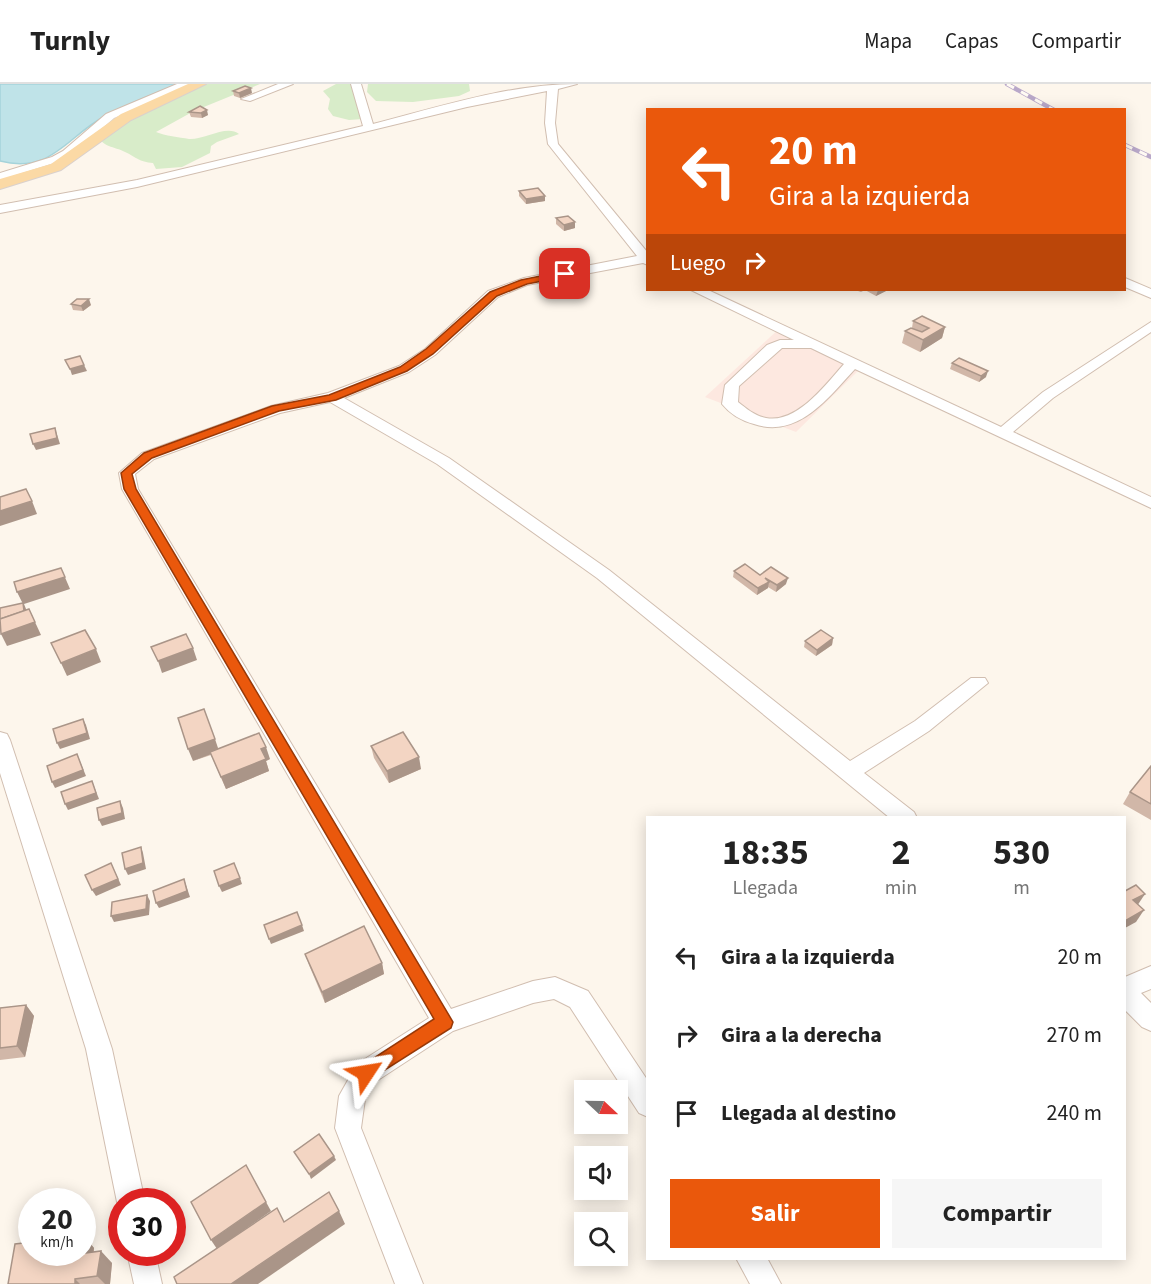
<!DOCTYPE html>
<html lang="es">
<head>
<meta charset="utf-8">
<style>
  :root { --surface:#fff; --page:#f6f6f6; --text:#222; --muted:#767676; --line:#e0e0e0; --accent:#ea580c }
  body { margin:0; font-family:"Source Sans 3",sans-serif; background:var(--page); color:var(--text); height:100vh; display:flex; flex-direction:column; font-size:22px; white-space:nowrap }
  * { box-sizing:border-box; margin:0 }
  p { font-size:20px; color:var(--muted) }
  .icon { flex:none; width:33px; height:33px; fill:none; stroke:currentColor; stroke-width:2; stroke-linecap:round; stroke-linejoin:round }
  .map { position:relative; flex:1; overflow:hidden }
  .sheet { position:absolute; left:646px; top:732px; width:480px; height:444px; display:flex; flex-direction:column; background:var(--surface); border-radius:0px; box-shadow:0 3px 15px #0003 }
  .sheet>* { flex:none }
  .banner { position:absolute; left:646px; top:24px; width:480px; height:183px; border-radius:0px; box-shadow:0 3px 15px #0003; background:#ea580c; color:#fff; overflow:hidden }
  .needle { width:39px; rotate:112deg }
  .buttons { position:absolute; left:574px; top:996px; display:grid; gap:12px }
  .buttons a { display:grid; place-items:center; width:54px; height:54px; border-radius:0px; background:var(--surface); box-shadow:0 3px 15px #0003; font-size:30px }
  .speed { position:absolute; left:18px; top:1104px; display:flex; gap:12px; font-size:30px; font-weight:700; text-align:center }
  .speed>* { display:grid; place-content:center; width:78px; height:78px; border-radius:50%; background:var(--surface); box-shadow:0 3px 15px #0003; line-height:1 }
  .speed small { font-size:15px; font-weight:400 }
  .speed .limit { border:9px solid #d22; background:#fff; color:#111 }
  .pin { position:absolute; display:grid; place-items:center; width:51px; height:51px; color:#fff; margin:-26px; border-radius:12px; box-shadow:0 3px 9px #0006 }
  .me { position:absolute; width:66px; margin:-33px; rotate:57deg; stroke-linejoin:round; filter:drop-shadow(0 0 4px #0008) }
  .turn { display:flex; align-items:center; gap:21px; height:126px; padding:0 24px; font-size:27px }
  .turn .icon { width:78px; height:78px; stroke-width:2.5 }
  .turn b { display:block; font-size:42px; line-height:51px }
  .then { display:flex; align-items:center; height:57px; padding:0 24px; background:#0003; gap:12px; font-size:22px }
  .eta { display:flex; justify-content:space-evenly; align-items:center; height:102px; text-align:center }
  .eta b { font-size:36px; font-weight:700; line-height:42px }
  .cta { display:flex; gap:12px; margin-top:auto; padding:12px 24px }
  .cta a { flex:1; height:69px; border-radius:0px; background:var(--accent); color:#fff; font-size:24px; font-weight:700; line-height:69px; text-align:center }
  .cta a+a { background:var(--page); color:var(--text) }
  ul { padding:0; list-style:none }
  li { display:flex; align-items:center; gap:18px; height:78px; padding:0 24px }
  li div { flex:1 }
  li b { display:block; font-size:22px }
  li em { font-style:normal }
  header { display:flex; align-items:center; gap:36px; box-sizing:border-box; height:84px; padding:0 30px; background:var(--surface); border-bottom:2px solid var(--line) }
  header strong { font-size:28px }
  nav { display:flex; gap:33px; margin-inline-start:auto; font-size:21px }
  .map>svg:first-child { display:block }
  .commercial { fill:#fde8e0 }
  .green { fill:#d8ecc9 }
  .water { fill:#bfe3e8; stroke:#a5d3da; stroke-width:1.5 }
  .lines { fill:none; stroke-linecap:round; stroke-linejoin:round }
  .minor-casing { stroke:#d1beb0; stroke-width:2 }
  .major-casing { stroke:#dad1cd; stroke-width:2 }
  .minor { fill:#fff; fill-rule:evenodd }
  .major { fill:#fbd9a5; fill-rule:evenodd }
  .rail-casing { stroke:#b9a8c9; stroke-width:4.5 }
  .rail { stroke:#fffaf3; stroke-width:3; stroke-dasharray:8; stroke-linecap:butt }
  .wall { fill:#d1b7a8 }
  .shaded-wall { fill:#aa9588 }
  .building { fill:#f3d5c3; stroke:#aa9588; stroke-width:1.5 }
  .route { fill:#ea580c; stroke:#983908; stroke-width:1.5 }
</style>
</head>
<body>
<header>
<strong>Turnly</strong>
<nav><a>Mapa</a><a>Capas</a><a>Compartir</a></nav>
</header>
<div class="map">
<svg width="1151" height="1200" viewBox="0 0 1151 1200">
  <rect width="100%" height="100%" fill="#fdf6ec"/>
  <polygon class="commercial" points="780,244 861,284 796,348 705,313"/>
  <g class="green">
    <path d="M 203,0 L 260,0 L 194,27 L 156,48 C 165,52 179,53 189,55 C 204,56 227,40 239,50 L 217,58 L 211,62 L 210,69 L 182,83 L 156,85 L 153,79 C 139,78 136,73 125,68 C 114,62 102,64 98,50 Z"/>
    <polygon points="336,0 355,0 363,35 349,36 333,32 328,25 330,15 323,7"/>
    <polygon points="368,0 469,0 470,7 459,12 413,18 376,17 367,8"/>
  </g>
  <path class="water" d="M 0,0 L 178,0 C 154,10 128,19 105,32 C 66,53 52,90 0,77 Z"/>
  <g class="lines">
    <defs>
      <g id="minor">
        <polygon points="177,0 191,0 114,34 71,71 60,77 0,96 0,89 52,73 63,67 106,30"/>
        <polygon points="278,0 293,0 250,17 241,15"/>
        <path d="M 351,0 L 361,0 L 373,40 C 439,23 509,0 577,0 L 558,5 L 555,39 L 558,60 L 648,169 L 648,181 L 643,179 L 527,201 L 498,213 L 435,271 L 409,288 L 344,314 L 449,374 L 609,486 L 850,677 L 915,637 L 971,594 L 985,594 L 988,599 L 929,647 L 864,689 L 914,728 L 917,734 L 890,734 L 597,494 L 437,380 L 330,318 L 280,329 L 154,375 L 135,390 L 138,405 L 451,925 L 533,897 L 555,893 L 588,907 L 648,997 L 648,1033 L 639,1029 L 570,923 L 554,915 L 533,919 L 453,947 L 375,998 L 365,1015 L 361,1044 L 423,1200 L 395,1200 L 335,1044 L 339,1012 L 357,980 L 429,934 L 122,405 L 119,389 L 142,369 L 271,322 L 328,309 L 399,282 L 425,265 L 488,207 L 524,194 L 637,172 L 548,60 L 545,39 L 547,7 L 467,23 L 137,103 L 0,129 L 0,121 L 137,96 L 363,42 Z"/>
        <polygon points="1125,194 1151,205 1151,214 1125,203"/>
        <path d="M 691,206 L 708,206 L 1001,343 L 1043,308 L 1151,238 L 1151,248 L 1053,314 L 1013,348 L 1151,413 L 1151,424 L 855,285 C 828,314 798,355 754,340 C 742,337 730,330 722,320 L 725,301 L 767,261 L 780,256 L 794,256 ZM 782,264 L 811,264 L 844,280 C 826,300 797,340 766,334 C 755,332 747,325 738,318 L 739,302 Z"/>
        <polygon points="0,648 7,650 10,656 112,965 145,1118 122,1118 122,1128 117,1118 86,965 0,689"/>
        <polygon points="1151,882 1151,905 1141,909 1151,919 1151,947 1142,943 1125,926 1125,893"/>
        <polygon points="127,1168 155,1168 162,1200 134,1200"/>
        <polygon points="736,1174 767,1174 781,1200 750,1200"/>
      </g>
      <polygon id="major" points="188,0 206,0 131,36 61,86 0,105 0,95 51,80 121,30"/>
    </defs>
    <use href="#minor" class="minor-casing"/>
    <use href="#major" class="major-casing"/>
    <use href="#minor" class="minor"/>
    <use href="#major" class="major"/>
    <defs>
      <g id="rail">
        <polyline points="1007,0 1054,26"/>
        <polyline points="1125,61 1151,73"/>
      </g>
    </defs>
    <use href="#rail" class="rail-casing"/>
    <use href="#rail" class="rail"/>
  </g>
  <g class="wall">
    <polygon points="233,7 252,9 240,14 234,12"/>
    <polygon points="200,22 208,31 202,34 191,33 189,28"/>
    <polygon points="519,107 545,112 545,117 526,120 519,112"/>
    <polygon points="556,134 575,144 564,147 556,140"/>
    <polygon points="855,206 886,206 886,207 876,212 865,206 861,208"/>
    <polygon points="71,220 91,221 83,227 73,226"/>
    <polygon points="913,237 945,243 942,254 920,268 902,259 905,247 912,244"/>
    <polygon points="952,279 986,293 979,298 950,285"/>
    <polygon points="734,487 760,491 786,500 776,508 768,503 768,504 757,511 733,493"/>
    <polygon points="833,554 832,561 816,572 804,563 805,557"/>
    <polygon points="371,662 421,685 389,699 374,674"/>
    <polygon points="219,665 270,675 266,677 269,687 226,705 211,671 193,677"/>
    <polygon points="1151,682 1151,736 1123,720 1130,708"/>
    <polygon points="305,870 382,879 384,890 325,919 309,881"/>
    <polygon points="26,921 34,932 25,973 0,976 0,924"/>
    <polygon points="82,1125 92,1136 89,1158 94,1164 94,1168 112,1179 110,1200 8,1200 82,1168"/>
  </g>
  <g class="shaded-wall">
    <polygon points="251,4 252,9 240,14 239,9"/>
    <polygon points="207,26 208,31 202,34 201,29"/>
    <polygon points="545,112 545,117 526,120 526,115"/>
    <polygon points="575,138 575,144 564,147 564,141"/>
    <polygon points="878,206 886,206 886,207 876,212"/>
    <polygon points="89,215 91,221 83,227 81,222"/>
    <polygon points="945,243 942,254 920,268 923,256"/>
    <polygon points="84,281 87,287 72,291 70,285"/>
    <polygon points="988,287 986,293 979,298 981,292"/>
    <polygon points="55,344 60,360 36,366 33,360"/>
    <polygon points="32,417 37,430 0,442 0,427"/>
    <polygon points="61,484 70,505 24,520 26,525 27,538 3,544 23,520 17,508"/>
    <polygon points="788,494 786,500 776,508 777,501"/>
    <polygon points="769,498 768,504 757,511 758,504"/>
    <polygon points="29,525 41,551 7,562 1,550"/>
    <polygon points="833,554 832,561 816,572 817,566"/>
    <polygon points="193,564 197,576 162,589 158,577"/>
    <polygon points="96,565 101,578 67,592 61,579"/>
    <polygon points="83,635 86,641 90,655 60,665 57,659"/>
    <polygon points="215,655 219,667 193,677 188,665"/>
    <polygon points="266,663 270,675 266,677 269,687 226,705 221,693 261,665"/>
    <polygon points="77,670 86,692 55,704 52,698"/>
    <polygon points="419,673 421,685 389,699 387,687"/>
    <polygon points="92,697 99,715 68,726 65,720"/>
    <polygon points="120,717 123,724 125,735 102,742 99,736"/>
    <polygon points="141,763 143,769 146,785 128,791 125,785"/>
    <polygon points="111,779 121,801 96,812 92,806"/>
    <polygon points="240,794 242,800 222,808 219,802"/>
    <polygon points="184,795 190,813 159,824 156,819"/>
    <polygon points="1145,810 1137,822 1133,816"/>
    <polygon points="147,811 150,817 149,831 114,838 111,832"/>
    <polygon points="1144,826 1136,838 1125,844 1125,837"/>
    <polygon points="302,841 304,847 271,860 269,855"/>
    <polygon points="382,879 384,890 325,919 322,908"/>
    <polygon points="26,921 34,932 25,973 17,962"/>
    <polygon points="334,1072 336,1076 311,1095 309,1090"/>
    <polygon points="266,1118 271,1127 217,1165 211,1156"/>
    <polygon points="82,1125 92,1136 89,1158 94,1164 91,1183 79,1170 79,1168 82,1168"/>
    <polygon points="339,1127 345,1140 258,1200 231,1200"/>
    <polygon points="101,1167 112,1179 110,1200 105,1200 97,1192"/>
    <polygon points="75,1195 80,1200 75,1200"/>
  </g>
  <g class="building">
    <polygon points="245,2 251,4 239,9 233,7"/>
    <polygon points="200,22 207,26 201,29 189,28"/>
    <polygon points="538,104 545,112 526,115 519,107"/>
    <polygon points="568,132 575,138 564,141 556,134"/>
    <polygon points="77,215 89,215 81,222 71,220"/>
    <polygon points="922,232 945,243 923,256 905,247 911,244 922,248 929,244 913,237"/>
    <polygon points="80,272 84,281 70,285 65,276"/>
    <polygon points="959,274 988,287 981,292 952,279"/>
    <polygon points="55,344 57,354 33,360 30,350"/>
    <polygon points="26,405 32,417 0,427 0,413"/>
    <polygon points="745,480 760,491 771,483 788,494 777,501 765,494 769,498 758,504 734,487"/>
    <polygon points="61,484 65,493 17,508 14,498"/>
    <polygon points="23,519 24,527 0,535 0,524"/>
    <polygon points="29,525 35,538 1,550 0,535"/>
    <polygon points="85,546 96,565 61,579 51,559"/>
    <polygon points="821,546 833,554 817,566 805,557"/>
    <polygon points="186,550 193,564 158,577 151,563"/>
    <polygon points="204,625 215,655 188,665 178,634"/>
    <polygon points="83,635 87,649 57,659 53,645"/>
    <polygon points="403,648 419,673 387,687 371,662"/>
    <polygon points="259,649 266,663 261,665 266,675 221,693 210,668"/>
    <polygon points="77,670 83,686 52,698 47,682"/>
    <polygon points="1151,682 1151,720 1130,708"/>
    <polygon points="92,697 96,709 65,720 61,708"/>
    <polygon points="120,717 122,729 99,736 97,724"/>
    <polygon points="141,763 143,779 125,785 122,769"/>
    <polygon points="111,779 118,795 92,806 85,791"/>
    <polygon points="234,779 240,794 219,802 214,787"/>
    <polygon points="184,795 187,807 156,819 153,807"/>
    <polygon points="1136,801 1145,810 1133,816 1144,826 1125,837 1125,807"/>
    <polygon points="147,811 146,825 111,832 112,818"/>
    <polygon points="297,828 302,841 269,855 264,841"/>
    <polygon points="364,842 382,879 322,908 305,870"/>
    <polygon points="26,921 17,962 0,964 0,924"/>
    <polygon points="319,1050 334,1072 309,1090 294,1068"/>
    <polygon points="246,1081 266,1118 211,1156 191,1118"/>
    <polygon points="329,1108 339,1127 231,1200 177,1200 174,1193 277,1124 284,1138"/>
    <polygon points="32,1158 32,1168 79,1168 79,1170 101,1167 97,1192 75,1195 75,1200 8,1200 15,1160"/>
  </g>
  <polygon class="route" points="565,187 569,190 568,192 527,200 497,212 433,270 407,287 336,316 279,327 152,374 132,390 136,405 453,938 451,944 366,998 360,996 357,989 360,983 434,935 124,405 121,389 144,369 272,322 329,311 400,283 426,265 490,208 521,196"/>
</svg>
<div class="buttons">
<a><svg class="needle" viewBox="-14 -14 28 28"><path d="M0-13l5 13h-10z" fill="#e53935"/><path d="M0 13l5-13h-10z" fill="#767676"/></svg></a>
<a><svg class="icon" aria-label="sound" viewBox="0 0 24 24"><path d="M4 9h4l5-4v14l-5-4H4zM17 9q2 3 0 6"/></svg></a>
<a><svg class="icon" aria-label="search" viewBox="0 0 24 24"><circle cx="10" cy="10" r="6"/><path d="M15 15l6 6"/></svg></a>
</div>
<div class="speed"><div>20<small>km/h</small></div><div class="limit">30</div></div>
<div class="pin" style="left:565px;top:190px;background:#d93025"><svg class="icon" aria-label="arrive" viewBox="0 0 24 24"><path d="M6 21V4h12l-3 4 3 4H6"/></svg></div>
<svg class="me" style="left:366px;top:989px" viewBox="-20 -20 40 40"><path d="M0-17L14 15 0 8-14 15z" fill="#ea580c" stroke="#fff" stroke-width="4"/></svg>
<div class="banner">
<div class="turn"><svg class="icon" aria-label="left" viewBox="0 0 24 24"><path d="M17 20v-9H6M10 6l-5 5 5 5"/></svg><div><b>20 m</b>Gira a la izquierda</div></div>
<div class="then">Luego<svg class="icon" aria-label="right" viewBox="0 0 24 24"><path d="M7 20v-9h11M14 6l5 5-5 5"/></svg></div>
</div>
<section class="sheet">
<div class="eta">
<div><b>18:35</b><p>Llegada</p></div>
<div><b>2</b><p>min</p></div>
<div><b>530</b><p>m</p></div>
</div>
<ul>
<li><svg class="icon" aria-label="left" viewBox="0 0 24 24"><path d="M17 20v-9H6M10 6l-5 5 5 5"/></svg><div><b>Gira a la izquierda</b></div><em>20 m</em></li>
<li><svg class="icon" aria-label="right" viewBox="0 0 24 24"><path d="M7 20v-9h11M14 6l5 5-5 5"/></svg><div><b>Gira a la derecha</b></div><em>270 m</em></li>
<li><svg class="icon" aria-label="arrive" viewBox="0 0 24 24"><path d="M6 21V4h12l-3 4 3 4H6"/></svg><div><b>Llegada al destino</b></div><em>240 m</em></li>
</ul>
<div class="cta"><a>Salir</a><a>Compartir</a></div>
</section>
</div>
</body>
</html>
